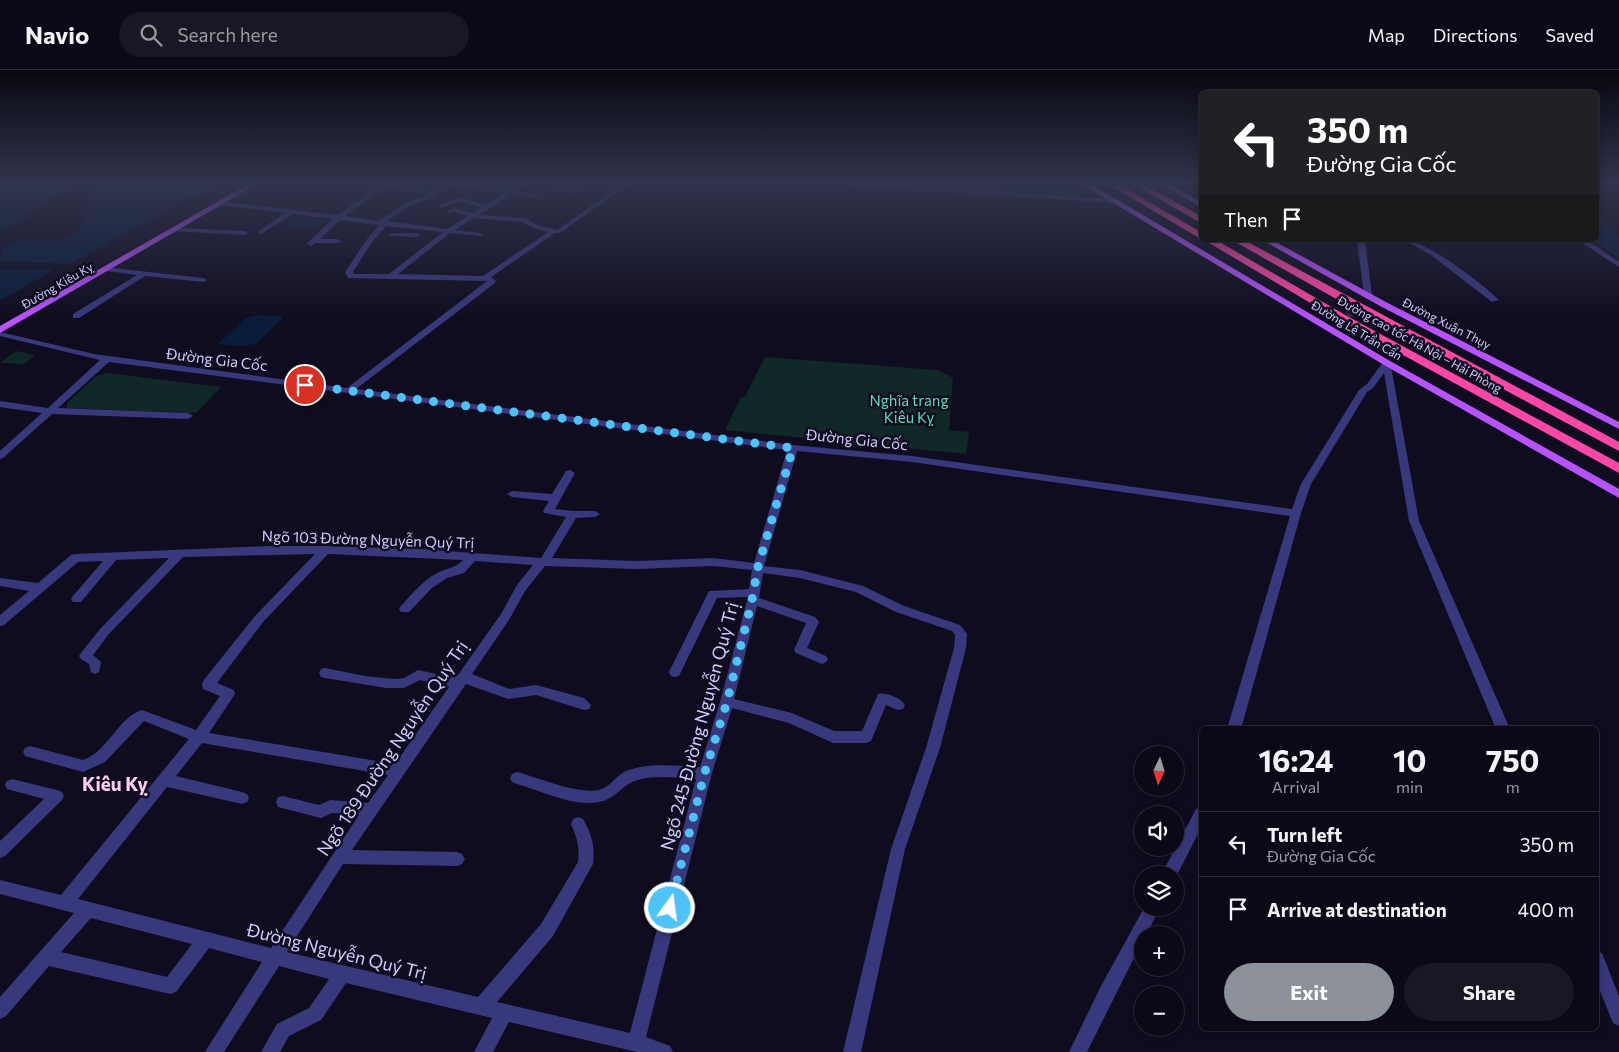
<!DOCTYPE html>
<html lang="en">
<head>
<meta charset="utf-8">
<style>
  :root { --surface:#0b0917; --page:#191724; --text:#f1f3f6; --muted:#9a9aa1; --line:#2b2a36; --accent:#8c9099 }
  body { margin:0; font-family:Commissioner,sans-serif; background:var(--page); color:var(--text); height:100vh; display:flex; flex-direction:column; font-size:19px; white-space:nowrap }
  * { box-sizing:border-box; margin:0 }
  p { font-size:16px; color:var(--muted) }
  .icon { flex:none; width:28px; height:28px; fill:none; stroke:currentColor; stroke-width:2; stroke-linecap:round; stroke-linejoin:round }
  .map { position:relative; flex:1; overflow:hidden }
  .side { position:absolute; left:1199px; top:656px; width:400px; height:305px; display:flex; flex-direction:column; background:var(--surface); border-radius:8px; box-shadow:0 2px 12px #0003,0 0 0 1px var(--line) }
  .side>* { flex:none }
  .hud { position:absolute; left:1199px; top:20px; width:400px; height:152px; border-radius:8px; box-shadow:0 2px 12px #0003,0 0 0 1px var(--line); background:#202124; color:#fff; overflow:hidden }
  .needle { width:32px; rotate:184deg }
  .tools { position:absolute; left:1134px; top:676px; display:grid; gap:10px }
  .tools a { display:grid; place-items:center; width:50px; height:50px; border-radius:50%; background:var(--surface); box-shadow:0 2px 12px #0003,0 0 0 1px var(--line); font-size:25px }
  .pin { position:absolute; display:grid; place-items:center; width:42px; height:42px; color:#fff; margin:-21px; border:2px solid #fff; border-radius:50%; box-shadow:0 1px 5px #0007 }
  .me { position:absolute; width:55px; margin:-28px; rotate:14deg; stroke-linejoin:round; filter:drop-shadow(0 0 4px #0008) }
  .turn { display:flex; align-items:center; gap:18px; height:105px; padding:0 25px; font-size:22px }
  .turn .icon { width:65px; height:65px; stroke-width:2.5 }
  .turn b { display:block; font-size:35px; line-height:42px }
  .then { display:flex; align-items:center; height:48px; padding:0 25px; background:#0003; gap:10px; font-size:19px }
  .eta { display:flex; justify-content:space-evenly; align-items:center; height:85px; text-align:center }
  .eta b { font-size:30px; font-weight:700; line-height:35px }
  .action { display:flex; gap:10px; margin-top:auto; padding:10px 25px }
  .action a { flex:1; height:58px; border-radius:30px; background:var(--accent); color:#fff; font-size:20px; font-weight:700; line-height:58px; text-align:center }
  .action a+a { background:var(--page); color:var(--text) }
  ul { padding:0; list-style:none }
  li { display:flex; align-items:center; gap:15px; height:65px; padding:0 25px; border-top:1px solid var(--line) }
  li div { flex:1 }
  li b { display:block; font-size:19px }
  li em { font-style:normal }
  header { display:flex; align-items:center; gap:30px; box-sizing:border-box; height:70px; padding:0 25px; background:var(--surface); border-bottom:1px solid var(--line) }
  header strong { font-size:24px }
  nav { display:flex; gap:28px; margin-inline-start:auto; font-size:18px }
  .search { width:350px; height:45px; background:var(--page); display:flex; align-items:center; gap:12px; box-sizing:border-box; padding:0 18px; border-radius:28px; color:var(--muted); font-size:19px }
  .map>svg:first-child { display:block }
  .green { fill:#102827 }
  .water { fill:#091d3b }
  .lines { fill:none; stroke-linecap:round; stroke-linejoin:round }
  .major-tunnel { stroke:#2c2940; stroke-width:8; stroke-dasharray:8 4; stroke-linecap:butt }
  .minor { fill:#38387d; fill-rule:evenodd }
  .major { fill:#b753fd; fill-rule:evenodd }
  .highway { fill:#fd47a6; fill-rule:evenodd }
  .route { stroke:#4fc3f7; stroke-width:9; stroke-dasharray:0 16.2 }
  .labels { text-anchor:middle; dominant-baseline:central; stroke-width:5; stroke-linejoin:round; paint-order:stroke }
  .far-street-label { font-size:12px; fill:#cfcbfe; stroke:#0f0c1f }
  .street-label { font-size:15px; fill:#cfcbfe; stroke:#0f0c1f }
  .park-label { font-size:15px; fill:#58ddb6; stroke:#0f0c1f }
  .near-street-label { font-size:18px; fill:#cfcbfe; stroke:#0f0c1f }
  .near-neighbourhood-label { font-size:19px; font-weight:bold; fill:#fecdee; stroke:#0f0c1f }
</style>
</head>
<body>
<header>
<strong>Navio</strong>
<div class="search"><svg class="icon" aria-label="search" viewBox="0 0 24 24"><circle cx="10" cy="10" r="6"/><path d="M15 15l6 6"/></svg>Search here</div>
<nav><a>Map</a><a>Directions</a><a>Saved</a></nav>
</header>
<div class="map">
<svg width="1619" height="982" viewBox="0 0 1619 982">
  <rect width="100%" height="100%" fill="#0f0c1f"/>
  <g class="green">
    <polygon points="16,281 35,285 24,294 0,293"/>
    <polygon points="765,287 938,300 953,308 949,360 969,362 966,384 725,360 741,327 745,327"/>
    <polygon points="107,303 221,317 196,343 67,338 67,333 95,307"/>
  </g>
  <g class="water">
    <polygon points="0,113 78,113 0,163"/>
    <path d="M 102,113 L 228,113 L 179,133 L 104,176 L 70,194 L 0,191 L 3,178 C 24,160 72,184 84,151 L 82,145 L 74,144 L 95,131 L 90,128 C 92,120 94,116 102,113 Z"/>
    <polygon points="560,113 585,113 575,123 552,122"/>
    <polygon points="1596,144 1619,165 1619,188 1592,170 1596,170"/>
    <path d="M 298,147 L 322,150 L 325,151 C 316,162 298,161 286,155 Z"/>
    <polygon points="0,199 50,199 52,201 0,231"/>
    <polygon points="259,245 280,246 283,248 256,274 242,276 218,274 246,248"/>
  </g>
  <g class="lines">
    <polyline class="major-tunnel" points="1335,247 1369,238"/>
    <g class="minor">
      <path d="M 384,113 L 425,120 L 422,122 L 386,117 L 345,146 L 379,151 L 405,133 L 426,126 L 429,124 L 430,122 L 446,113 L 463,113 L 508,120 L 520,113 L 527,113 L 515,121 L 541,126 L 541,128 L 511,124 L 479,145 L 525,148 L 537,155 L 557,160 L 624,113 L 631,113 L 560,163 L 555,163 L 491,207 L 496,211 L 495,213 L 356,319 L 793,375 L 912,386 L 1292,439 L 1301,414 L 1359,320 L 1367,314 L 1384,291 L 1390,291 L 1419,451 L 1510,659 L 1496,659 L 1409,451 L 1384,303 L 1373,318 L 1367,322 L 1311,414 L 1301,443 L 1241,659 L 1227,659 L 1290,446 L 912,392 L 797,381 L 764,496 L 800,500 L 863,516 L 904,536 L 960,555 L 967,564 L 966,578 L 940,678 L 905,779 L 861,982 L 843,982 L 891,779 L 926,678 L 954,578 L 955,565 L 952,561 L 896,542 L 856,522 L 800,508 L 763,503 L 759,528 L 815,547 L 819,552 L 807,578 L 826,586 L 828,589 L 826,592 L 822,594 L 796,583 L 794,580 L 806,553 L 757,536 L 734,629 L 792,643 L 834,661 L 862,661 L 878,624 C 886,622 901,628 905,635 L 903,639 L 898,640 L 886,635 L 871,671 L 866,673 L 833,673 L 789,653 L 732,638 L 712,703 L 646,967 L 670,976 L 673,982 L 637,982 L 509,952 L 493,982 L 474,982 L 492,948 L 346,913 L 321,950 L 289,966 L 280,982 L 261,982 L 277,954 L 309,938 L 329,909 L 279,896 L 224,982 L 205,982 L 262,892 L 209,878 L 176,922 L 170,924 L 49,896 L 6,946 L 0,949 L 0,927 L 74,843 L 0,824 L 0,810 L 61,825 L 189,669 L 144,651 L 105,692 L 83,702 L 25,686 L 23,682 L 25,678 L 30,676 L 83,690 C 109,681 117,648 142,640 L 196,660 L 220,626 L 203,619 L 202,615 L 203,611 L 255,546 L 315,484 L 183,487 L 108,565 L 93,585 L 101,592 L 99,602 L 95,604 L 91,602 L 89,594 L 81,589 L 79,586 L 81,583 L 100,559 L 169,488 L 116,490 L 81,532 L 73,532 L 71,529 L 73,526 L 103,491 L 78,492 L 4,555 L 0,556 L 0,545 L 29,521 L 0,516 L 0,508 L 38,513 L 71,485 L 75,484 L 270,476 L 325,476 L 421,479 L 541,488 L 566,447 L 544,443 L 543,441 L 549,431 L 512,427 L 507,424 L 512,421 L 552,424 L 566,401 L 570,400 L 575,403 L 555,439 L 573,441 L 595,441 L 600,444 L 595,447 L 576,448 L 552,488 L 637,491 L 713,488 L 754,493 L 787,380 L 109,292 L 58,338 L 188,343 L 193,346 L 188,349 L 52,344 L 3,388 L 0,389 L 0,381 L 42,343 L 0,337 L 0,331 L 48,338 L 100,290 L 0,266 L 0,262 L 94,284 L 347,318 L 487,211 L 348,208 L 345,202 L 367,169 L 379,155 L 340,150 L 320,169 L 337,169 L 341,171 L 340,173 L 316,173 L 311,176 L 307,174 L 308,172 L 333,149 L 293,144 L 261,164 L 258,162 L 259,161 L 285,143 L 220,135 L 217,133 L 220,131 L 337,145 ZM 452,115 L 504,123 L 486,135 L 459,127 L 440,135 L 440,137 L 442,138 L 459,131 L 481,137 L 473,143 L 454,138 L 448,141 L 448,143 L 455,142 L 468,146 L 447,159 L 387,151 L 409,136 L 435,126 L 436,124 ZM 474,148 L 523,152 L 533,158 L 548,162 L 483,206 L 398,204 L 450,163 L 482,166 L 484,165 L 480,163 L 455,160 ZM 386,156 L 443,162 L 389,204 L 354,204 L 353,202 L 372,172 ZM 328,484 L 463,490 C 455,498 449,498 439,502 C 424,509 412,524 401,536 L 399,539 L 401,542 L 409,542 L 432,518 L 447,508 L 464,503 L 475,491 L 533,495 L 517,515 L 501,544 L 458,605 L 450,607 L 418,600 L 404,608 L 395,609 L 365,606 L 325,598 L 321,599 L 319,603 L 321,607 L 325,608 L 386,618 L 404,618 L 420,610 L 449,617 L 395,694 L 209,663 L 235,624 L 234,620 L 217,613 L 263,552 ZM 545,496 L 637,499 L 713,496 L 752,500 L 749,519 L 709,521 L 669,602 L 671,606 L 675,607 L 679,606 L 717,528 L 748,527 L 720,632 L 700,697 C 676,696 647,692 624,702 C 615,707 609,718 599,720 C 575,724 540,708 517,702 L 512,704 L 510,708 L 512,712 L 517,714 C 542,721 573,737 599,732 C 616,729 622,715 635,711 C 653,704 677,708 696,709 L 630,963 L 497,932 L 553,866 L 593,794 C 595,776 592,765 583,749 L 578,747 L 573,749 L 571,754 C 577,768 580,777 578,792 L 541,854 L 478,927 L 287,882 L 343,794 L 457,796 L 462,794 L 465,789 L 462,784 L 457,782 L 352,780 L 466,614 L 508,629 L 536,625 L 584,640 L 589,639 L 591,635 L 584,628 L 536,615 L 509,619 L 472,604 L 509,550 L 525,521 ZM 202,673 L 388,705 L 368,733 L 330,730 L 319,735 L 283,726 L 278,727 L 276,732 L 278,737 L 321,748 L 332,743 L 359,745 L 271,878 L 78,829 L 167,717 L 242,734 L 247,732 L 249,728 L 247,724 L 242,722 L 176,706 ZM 91,848 L 192,874 L 167,907 L 61,882 Z"/>
      <polygon points="842,113 873,113 1114,129 1117,131 1114,133 845,115"/>
      <polygon points="174,158 245,161 248,163 245,165 172,161 171,160"/>
      <polygon points="393,163 417,163 421,165 417,167 391,166 389,165"/>
      <polygon points="1357,170 1365,170 1372,226 1368,228 1364,226"/>
      <path d="M 1404,170 C 1426,170 1483,214 1499,230 L 1492,232 L 1431,185 Z"/>
      <polygon points="1578,170 1587,170 1619,192 1619,197"/>
      <polygon points="104,197 203,208 207,210 203,212 145,206 79,248 73,248 73,244 137,205 107,201 104,201"/>
      <polygon points="12,709 57,720 62,722 64,726 62,730 5,786 0,788 0,771 44,729 7,719 5,715 7,711"/>
      <polygon points="1201,737 1201,758 1175,809 1175,805 1161,805 1196,739"/>
      <polygon points="1144,838 1160,838 1146,865 1142,865 1142,872 1087,982 1069,982 1101,916"/>
      <polygon points="1596,881 1602,883 1619,926 1619,956 1613,953 1596,911"/>
    </g>
    <g class="major">
      <polygon points="250,113 259,113 0,263 0,256"/>
      <polygon points="1080,113 1089,113 1390,291 1619,419 1619,428 1384,295"/>
      <polygon points="1159,113 1167,113 1201,132 1201,137"/>
      <polygon points="1262,170 1272,170 1386,232 1619,352 1619,359 1380,236"/>
    </g>
    <g class="highway">
      <polygon points="1106,113 1116,113 1201,162 1201,169"/>
      <polygon points="1131,113 1141,113 1201,146 1201,153"/>
      <polygon points="1204,170 1216,170 1347,246 1619,393 1619,403 1339,250"/>
      <polygon points="1232,170 1244,170 1619,372 1619,381 1361,243"/>
    </g>
  </g>
  <linearGradient id="sky" x2="0" y2="1"><stop stop-color="#080711"/><stop offset="0.45" stop-color="#31344d"/><stop offset="1" stop-color="#31344d" stop-opacity="0"/></linearGradient>
  <rect width="1619" height="250" fill="url(#sky)"/>
  <g class="lines">
    <polyline class="route" points="305,315 793,378 758,497 752,530 727,632 705,702 670,838"/>
  </g>
  <g class="labels">
    <g class="far-street-label">
      <text transform="translate(57 215) rotate(-30)">Đường Kiêu Kỵ</text>
      <text transform="translate(1447 253) rotate(27)">Đường Xuân Thụy</text>
      <text transform="translate(1357 260) rotate(31)">Đường Lê Trần Cẩn</text>
      <text transform="translate(1420 274) rotate(29)">Đường cao tốc Hà Nội – Hải Phòng</text>
    </g>
    <g class="street-label">
      <text transform="translate(217 289) rotate(7)">Đường Gia Cốc</text>
      <text transform="translate(857 369) rotate(6)">Đường Gia Cốc</text>
      <text transform="translate(368 469) rotate(2)">Ngõ 103 Đường Nguyễn Quý Trị</text>
    </g>
    <g class="park-label">
      <text x="909" y="330">Nghĩa trang<tspan x="909" dy="17">Kiêu Kỵ</tspan></text>
    </g>
    <g class="near-street-label">
      <text transform="translate(699 656) rotate(-75)">Ngõ 245 Đường Nguyễn Quý Trị</text>
      <text transform="translate(392 678) rotate(-56)">Ngõ 189 Đường Nguyễn Quý Trị</text>
      <text transform="translate(337 881) rotate(14)">Đường Nguyễn Quý Trị</text>
    </g>
    <g class="near-neighbourhood-label">
      <text x="115" y="713">Kiêu Kỵ</text>
    </g>
  </g>
</svg>
<div class="tools">
<a><svg class="needle" viewBox="-14 -14 28 28"><path d="M0-13l5 13h-10z" fill="#e53935"/><path d="M0 13l5-13h-10z" fill="#9a9aa1"/></svg></a>
<a><svg class="icon" aria-label="sound" viewBox="0 0 24 24"><path d="M4 9h4l5-4v14l-5-4H4zM17 9q2 3 0 6"/></svg></a>
<a><svg class="icon" aria-label="layers" viewBox="0 0 24 24"><path d="M12 4l9 5-9 5-9-5zM3 14l9 5 9-5"/></svg></a>
<a>+</a>
<a>−</a>
</div>
<div class="pin" style="left:305px;top:315px;background:#d93025"><svg class="icon" aria-label="arrive" viewBox="0 0 24 24"><path d="M6 21V4h12l-3 4 3 4H6"/></svg></div>
<svg class="me" style="left:670px;top:838px" viewBox="-20 -20 40 40"><circle r="17" fill="#4fc3f7" stroke="#fff" stroke-width="3"/><path d="M0-11L8 9 0 5-8 9z" fill="#fff"/></svg>
<div class="hud">
<div class="turn"><svg class="icon" aria-label="left" viewBox="0 0 24 24"><path d="M17 20v-9H6M10 6l-5 5 5 5"/></svg><div><b>350 m</b>Đường Gia Cốc</div></div>
<div class="then">Then<svg class="icon" aria-label="arrive" viewBox="0 0 24 24"><path d="M6 21V4h12l-3 4 3 4H6"/></svg></div>
</div>
<section class="side">
<div class="eta">
<div><b>16:24</b><p>Arrival</p></div>
<div><b>10</b><p>min</p></div>
<div><b>750</b><p>m</p></div>
</div>
<ul>
<li><svg class="icon" aria-label="left" viewBox="0 0 24 24"><path d="M17 20v-9H6M10 6l-5 5 5 5"/></svg><div><b>Turn left</b><p>Đường Gia Cốc</p></div><em>350 m</em></li>
<li><svg class="icon" aria-label="arrive" viewBox="0 0 24 24"><path d="M6 21V4h12l-3 4 3 4H6"/></svg><div><b>Arrive at destination</b></div><em>400 m</em></li>
</ul>
<div class="action"><a>Exit</a><a>Share</a></div>
</section>
</div>
</body>
</html>
